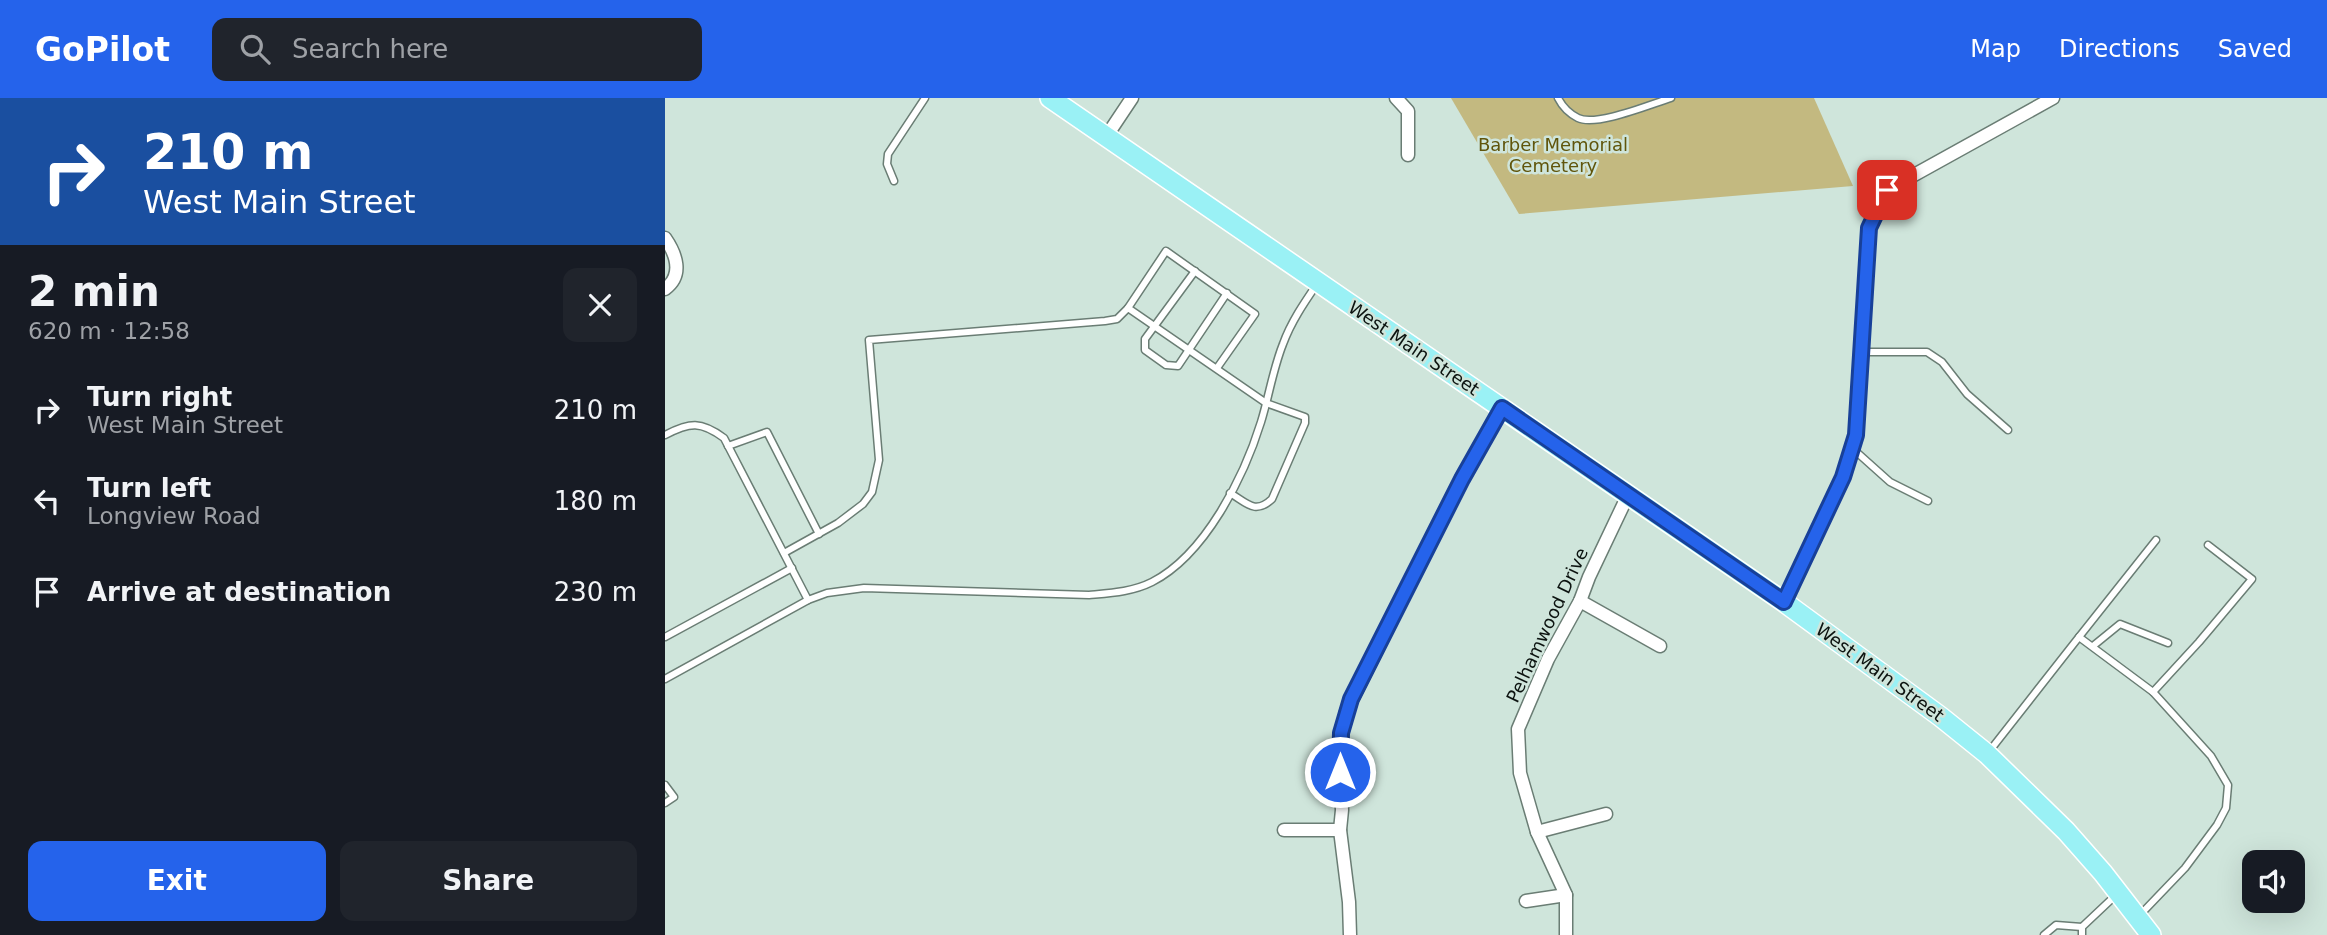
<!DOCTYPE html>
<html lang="en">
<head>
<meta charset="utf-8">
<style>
  :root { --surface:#171b24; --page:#20242c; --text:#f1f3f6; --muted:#9ea1a6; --accent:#2563eb }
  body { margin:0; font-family:"DejaVu Sans",sans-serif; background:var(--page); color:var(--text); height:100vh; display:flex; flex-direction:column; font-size:26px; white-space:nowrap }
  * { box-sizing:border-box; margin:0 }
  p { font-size:23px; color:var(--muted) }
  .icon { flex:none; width:38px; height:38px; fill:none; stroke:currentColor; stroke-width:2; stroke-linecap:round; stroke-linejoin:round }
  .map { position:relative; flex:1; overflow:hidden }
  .drawer { display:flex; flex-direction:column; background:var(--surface); width:665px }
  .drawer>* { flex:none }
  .guide { background:#1a4fa0; color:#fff; overflow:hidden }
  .buttons { position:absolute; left:1577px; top:752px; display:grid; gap:14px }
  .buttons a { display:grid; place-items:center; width:63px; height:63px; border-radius:14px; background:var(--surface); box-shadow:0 7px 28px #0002; font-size:35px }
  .pin { position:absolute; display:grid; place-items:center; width:60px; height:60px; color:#fff; margin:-30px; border-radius:14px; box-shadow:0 4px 10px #0006 }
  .me { position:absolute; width:77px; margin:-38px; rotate:0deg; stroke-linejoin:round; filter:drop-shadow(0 0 5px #0008) }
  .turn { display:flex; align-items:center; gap:24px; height:147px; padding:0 28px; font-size:32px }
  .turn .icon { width:91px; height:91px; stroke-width:2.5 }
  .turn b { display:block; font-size:49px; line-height:60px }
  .round { display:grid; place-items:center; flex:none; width:74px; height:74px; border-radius:14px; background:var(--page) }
  .headline { display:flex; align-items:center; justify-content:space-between; height:119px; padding:0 28px }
  h1 { font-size:42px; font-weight:700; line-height:52px }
  .action { display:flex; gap:14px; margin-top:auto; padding:14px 28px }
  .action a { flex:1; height:80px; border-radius:14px; background:var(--accent); color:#fff; font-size:28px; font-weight:700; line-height:80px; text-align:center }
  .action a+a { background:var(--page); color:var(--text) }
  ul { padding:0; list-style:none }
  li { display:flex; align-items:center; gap:21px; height:91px; padding:0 28px }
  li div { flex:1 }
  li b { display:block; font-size:26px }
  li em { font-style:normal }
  header { display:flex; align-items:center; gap:42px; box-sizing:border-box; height:98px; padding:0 35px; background:var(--accent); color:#fff }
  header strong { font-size:33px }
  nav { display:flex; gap:38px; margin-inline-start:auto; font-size:24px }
  .search { width:490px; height:63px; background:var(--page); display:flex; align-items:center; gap:18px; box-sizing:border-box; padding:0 24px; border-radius:14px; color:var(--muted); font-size:26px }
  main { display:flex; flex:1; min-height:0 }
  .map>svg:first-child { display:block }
  .green { fill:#c3b980 }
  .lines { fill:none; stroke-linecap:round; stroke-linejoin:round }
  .lane-casing { stroke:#6a7d74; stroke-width:9 }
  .street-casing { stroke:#6a7d74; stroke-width:15 }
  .primary-casing { stroke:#fff; stroke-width:22 }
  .lane { stroke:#fff; stroke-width:6 }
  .street { stroke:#fff; stroke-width:12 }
  .primary { stroke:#9af1f5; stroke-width:19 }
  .route-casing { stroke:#184099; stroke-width:18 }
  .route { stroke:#2563eb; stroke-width:12 }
  .labels { text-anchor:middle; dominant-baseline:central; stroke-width:5; stroke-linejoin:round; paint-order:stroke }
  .park-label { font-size:18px; fill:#60550b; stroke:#cfe5db }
  .street-label { font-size:18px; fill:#0c1310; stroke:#cfe5db }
</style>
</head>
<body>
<header>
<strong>GoPilot</strong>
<div class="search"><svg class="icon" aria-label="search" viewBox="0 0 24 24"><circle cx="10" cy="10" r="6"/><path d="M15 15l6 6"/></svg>Search here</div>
<nav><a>Map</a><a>Directions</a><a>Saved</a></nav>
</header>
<main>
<section class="drawer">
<div class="guide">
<div class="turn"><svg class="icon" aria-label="right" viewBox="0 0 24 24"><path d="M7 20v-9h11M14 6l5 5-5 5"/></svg><div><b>210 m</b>West Main Street</div></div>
</div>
<div class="headline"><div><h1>2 min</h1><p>620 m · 12:58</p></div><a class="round"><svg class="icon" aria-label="close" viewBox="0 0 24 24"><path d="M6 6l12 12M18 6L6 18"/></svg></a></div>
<ul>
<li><svg class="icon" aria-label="right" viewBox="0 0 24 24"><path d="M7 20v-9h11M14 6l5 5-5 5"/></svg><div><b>Turn right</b><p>West Main Street</p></div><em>210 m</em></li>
<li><svg class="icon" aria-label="left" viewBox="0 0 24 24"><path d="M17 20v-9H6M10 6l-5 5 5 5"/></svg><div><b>Turn left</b><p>Longview Road</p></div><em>180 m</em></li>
<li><svg class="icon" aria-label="arrive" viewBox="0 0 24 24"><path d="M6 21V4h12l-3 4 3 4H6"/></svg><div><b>Arrive at destination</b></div><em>230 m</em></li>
</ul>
<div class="action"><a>Exit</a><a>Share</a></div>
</section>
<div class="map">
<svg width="1662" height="837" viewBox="0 0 1662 837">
  <rect width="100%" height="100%" fill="#cfe5db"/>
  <polygon class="green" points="786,0 1149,0 1188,88 854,116"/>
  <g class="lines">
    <defs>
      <g id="lane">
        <path d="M 893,0 C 897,8 905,16 913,20 C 931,29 986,6 1006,0"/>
        <polyline points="229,83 222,66 223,56 260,0"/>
        <polyline points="530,173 480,241 480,252 501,267 513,268 562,195"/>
        <polyline points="463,210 501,153 590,216 552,270"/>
        <polyline points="1197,254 1262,254 1277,264 1302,296 1343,332"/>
        <path d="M 0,337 C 25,324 36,323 59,340 L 143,502"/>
        <polyline points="63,348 102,334 154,436"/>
        <polyline points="1187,350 1225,384 1263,403"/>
        <path d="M 119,455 L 173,425 L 198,406 L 207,394 L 214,362 L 204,242 L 440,223 L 452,221 L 463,210 L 601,305 L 640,319 L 640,325 L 607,401 C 590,417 582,405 565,395"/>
        <polyline points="0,539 127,470"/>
        <polyline points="1414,539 1491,442"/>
        <polyline points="1428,548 1455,526 1503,545"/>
        <path d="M 0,581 L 143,502 L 162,495 L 199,490 L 424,497 C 446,495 467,494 487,484 C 540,457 579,379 596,324 C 604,298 608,271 618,246 C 626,224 639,205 652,186"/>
        <polyline points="1488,594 1534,544 1587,481 1543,447"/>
        <polyline points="1323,655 1414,539 1488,594 1546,658 1563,687 1561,710 1552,727 1520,770 1474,818"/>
        <polyline points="0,687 9,699 0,705"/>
        <polyline points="1379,837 1391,827 1417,829"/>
        <polyline points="1417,837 1417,829 1452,796"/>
      </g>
      <g id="street">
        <polyline points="731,0 743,13 743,57"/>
        <polyline points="441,39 467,0"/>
        <path d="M 0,140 C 11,156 19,177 0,191"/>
        <polyline points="915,503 995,548"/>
        <polyline points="1119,504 1178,379 1191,337 1204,130 1222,92 1388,0"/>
        <polyline points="619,732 675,732"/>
        <polyline points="872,734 941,716"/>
        <polyline points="861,803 901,797"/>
        <polyline points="685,837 684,804 675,732 677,712 674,654 681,614 797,381 837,310"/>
        <polyline points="901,837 901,797 872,734 855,675 853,631 883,561 915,503 924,479 963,397"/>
      </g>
      <polyline id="primary" points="385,0 1119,504 1276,619 1322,656 1401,733 1438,775 1486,837"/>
    </defs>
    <use href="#lane" class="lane-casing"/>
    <use href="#street" class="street-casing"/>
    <use href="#primary" class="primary-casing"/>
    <use href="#lane" class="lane"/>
    <use href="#street" class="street"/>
    <use href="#primary" class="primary"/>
  </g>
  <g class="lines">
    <defs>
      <polyline id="route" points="675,674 676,635 686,601 797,381 837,310 1119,504 1178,379 1191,337 1204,130 1222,92"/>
    </defs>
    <use href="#route" class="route-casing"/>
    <use href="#route" class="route"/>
  </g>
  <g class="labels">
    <g class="park-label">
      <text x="888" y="46">Barber Memorial<tspan x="888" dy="21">Cemetery</tspan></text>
    </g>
    <g class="street-label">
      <text transform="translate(749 250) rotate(34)">West Main Street</text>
      <text transform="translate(882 527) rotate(-65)">Pelhamwood Drive</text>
      <text transform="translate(1215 574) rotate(36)">West Main Street</text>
    </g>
  </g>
</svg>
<div class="buttons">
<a><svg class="icon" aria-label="sound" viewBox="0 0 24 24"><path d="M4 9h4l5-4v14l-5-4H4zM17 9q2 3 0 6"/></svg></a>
</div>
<div class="pin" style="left:1222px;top:92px;background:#d93025"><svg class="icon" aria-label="arrive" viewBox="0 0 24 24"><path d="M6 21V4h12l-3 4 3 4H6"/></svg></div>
<svg class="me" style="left:675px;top:674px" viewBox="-20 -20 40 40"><circle r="17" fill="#2563eb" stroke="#fff" stroke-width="3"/><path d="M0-11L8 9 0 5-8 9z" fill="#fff"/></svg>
</div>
</main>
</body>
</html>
